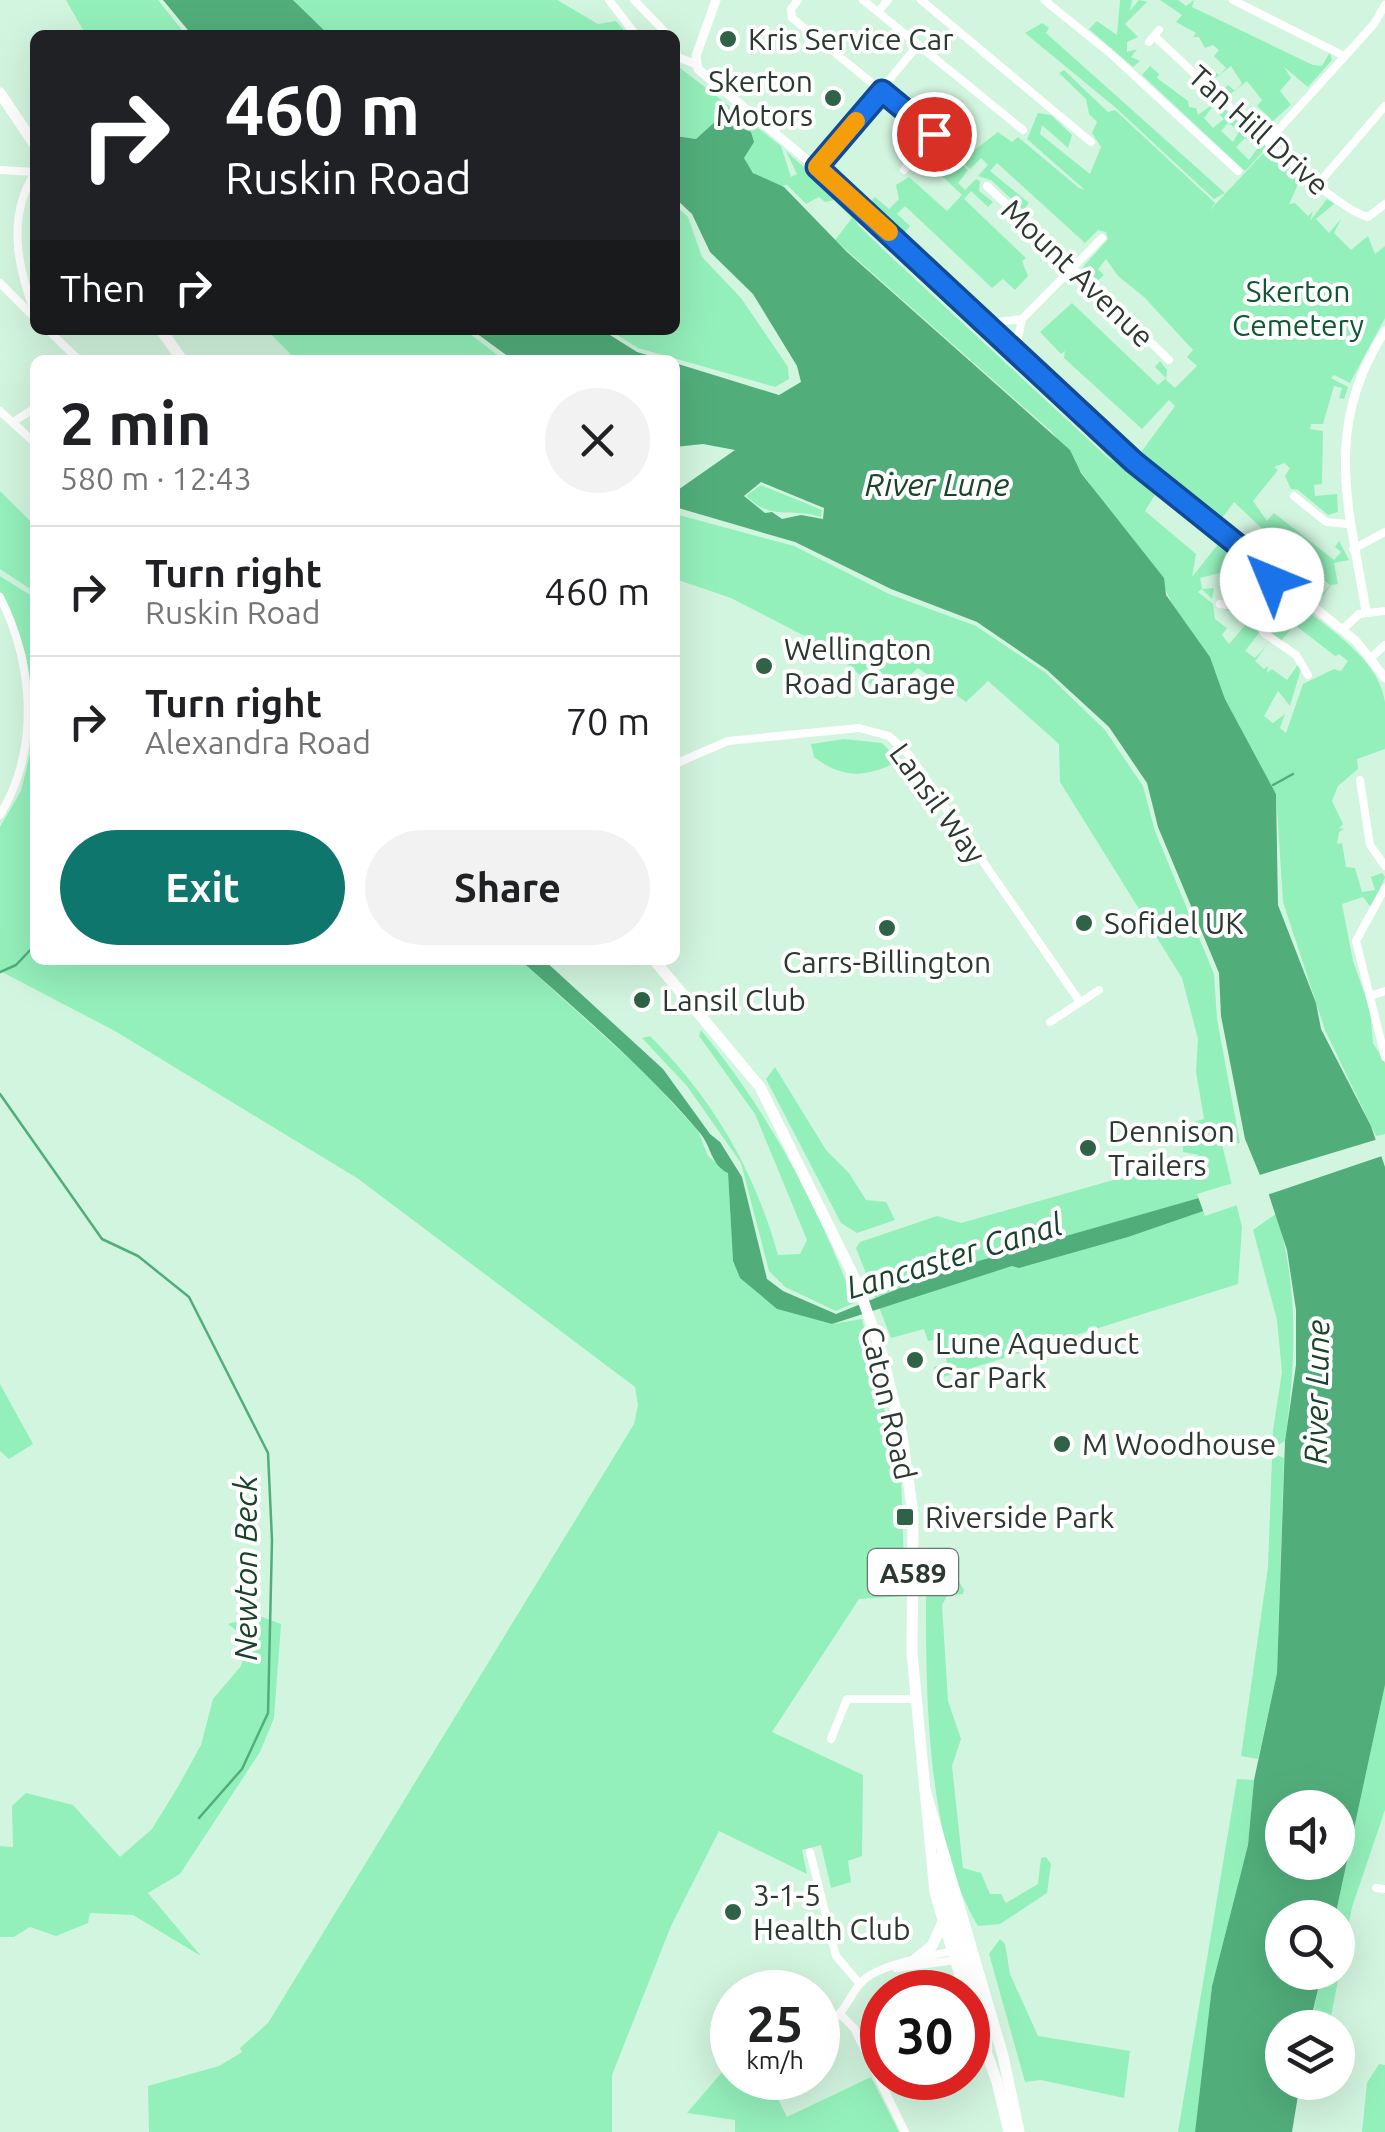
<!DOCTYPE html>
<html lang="en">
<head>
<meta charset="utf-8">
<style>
  :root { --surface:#fff; --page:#f2f2f2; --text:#202124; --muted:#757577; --line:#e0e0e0; --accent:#0f766e }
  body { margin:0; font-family:Ubuntu,sans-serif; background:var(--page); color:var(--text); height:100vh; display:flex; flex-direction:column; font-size:38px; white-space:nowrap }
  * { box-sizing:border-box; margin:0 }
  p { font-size:32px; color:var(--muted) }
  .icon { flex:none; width:55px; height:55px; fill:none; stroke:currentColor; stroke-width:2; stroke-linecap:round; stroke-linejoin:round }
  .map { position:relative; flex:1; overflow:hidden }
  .details { position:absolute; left:30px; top:355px; width:650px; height:610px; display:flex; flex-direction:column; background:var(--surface); border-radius:15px; box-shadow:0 10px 40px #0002 }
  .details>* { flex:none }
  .banner { position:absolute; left:30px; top:30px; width:650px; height:305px; border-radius:15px; box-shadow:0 10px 40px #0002; background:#202124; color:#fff; overflow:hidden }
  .tools { position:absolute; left:1265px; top:1790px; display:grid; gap:20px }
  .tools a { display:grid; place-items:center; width:90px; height:90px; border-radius:50%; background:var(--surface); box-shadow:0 10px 40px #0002; font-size:50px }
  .speed { position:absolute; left:710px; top:1970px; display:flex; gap:20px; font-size:50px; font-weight:700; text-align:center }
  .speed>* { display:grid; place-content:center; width:130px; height:130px; border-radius:50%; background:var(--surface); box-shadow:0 10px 40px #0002; line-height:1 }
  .speed small { font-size:25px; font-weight:400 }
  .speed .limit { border:15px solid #d22; background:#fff; color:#111 }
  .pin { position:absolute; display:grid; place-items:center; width:85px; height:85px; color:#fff; margin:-42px; border:5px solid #fff; border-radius:50%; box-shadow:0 2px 10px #0007 }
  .me { position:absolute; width:110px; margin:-55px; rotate:315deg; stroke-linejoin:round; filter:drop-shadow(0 0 8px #0008) }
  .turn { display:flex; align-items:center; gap:35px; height:210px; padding:0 30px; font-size:45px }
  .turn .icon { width:130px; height:130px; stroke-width:2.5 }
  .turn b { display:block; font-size:70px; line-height:85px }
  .then { display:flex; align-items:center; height:95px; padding:0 30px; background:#0003; gap:20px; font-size:38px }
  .round { display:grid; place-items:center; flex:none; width:105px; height:105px; border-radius:52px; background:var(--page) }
  .head { display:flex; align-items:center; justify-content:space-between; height:170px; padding:0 30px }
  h1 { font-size:60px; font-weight:600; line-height:75px }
  .primary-button { display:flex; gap:20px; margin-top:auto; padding:20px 30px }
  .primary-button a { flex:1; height:115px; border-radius:60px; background:var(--accent); color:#fff; font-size:40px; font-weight:600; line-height:115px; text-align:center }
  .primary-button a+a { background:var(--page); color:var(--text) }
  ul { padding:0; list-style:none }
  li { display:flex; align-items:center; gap:30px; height:130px; padding:0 30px; border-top:2px solid var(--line) }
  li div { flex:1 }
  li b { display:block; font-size:38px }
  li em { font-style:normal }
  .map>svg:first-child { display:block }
  .green { fill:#94f0bb }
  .water { fill:#51ae7b; fill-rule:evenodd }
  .pier { fill:#d2f5df }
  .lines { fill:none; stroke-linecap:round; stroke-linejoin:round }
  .stream { stroke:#51ae7b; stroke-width:2.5 }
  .minor { stroke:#fff; stroke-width:8 }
  .tertiary { stroke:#fff; stroke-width:9 }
  .primary { stroke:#fff; stroke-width:11 }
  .route-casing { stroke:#114b97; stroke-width:25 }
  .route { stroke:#1a73e8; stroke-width:18 }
  .slow { stroke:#f59e0b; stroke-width:18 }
  .poi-dot { fill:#2f6246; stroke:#fff; stroke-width:4 }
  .labels { text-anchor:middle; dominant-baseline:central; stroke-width:8; stroke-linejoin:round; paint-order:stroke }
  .shield { fill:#fff; stroke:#6b746f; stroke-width:2.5 }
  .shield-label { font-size:28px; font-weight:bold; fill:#2c3931 }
  .poi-label { font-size:30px; fill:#2c3931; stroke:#fff; text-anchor:start }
  .street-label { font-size:30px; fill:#2c3931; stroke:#fff }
  .park-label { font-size:30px; fill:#0f5735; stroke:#fff }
  .water-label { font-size:32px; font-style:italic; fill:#1a422c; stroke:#fff }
</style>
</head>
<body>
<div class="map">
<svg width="1385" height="2132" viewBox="0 0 1385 2132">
  <rect width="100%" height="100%" fill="#d2f5df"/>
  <g class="green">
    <polygon points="66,0 158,0 186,35 86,35"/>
    <polygon points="293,0 557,0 598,24 616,21 628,35 329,35"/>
    <polygon points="1120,0 1132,0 1130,11 1139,0 1147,2 1125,24 1138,37 1127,42 1127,52 1137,49 1131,57 1140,61 1133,67 1089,29 1097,21 1117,35"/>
    <polygon points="1160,0 1178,0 1186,6 1194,0 1192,7 1313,65 1322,66 1330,52 1332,60 1308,87 1284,67 1291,78 1280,91 1291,105 1265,128 1262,126 1270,118 1257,106 1262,100 1247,81 1229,95 1223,90 1228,85 1235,91 1242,83 1231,66 1213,80 1208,76 1213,70 1219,75 1226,68 1214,56 1219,50 1213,45 1205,48 1199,37 1193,37 1196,33 1176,22 1182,15"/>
    <polygon points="1042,23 1049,28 1046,33 1225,193 1214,199 1116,108 1025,33"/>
    <path d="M 675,64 L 781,146 L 791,177 L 797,174 L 786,151 L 853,212 L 857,224 L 891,257 L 1107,457 L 1115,463 L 1001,350 L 1003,347 L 1156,493 L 1145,511 L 1196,554 L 1192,577 L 1219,543 L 1258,574 L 1261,584 L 1254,594 L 1249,577 L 1223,572 L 1200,578 L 1202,589 L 1214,588 L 1212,599 L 1202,589 L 1198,592 L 1213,604 L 1215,619 L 1227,628 L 1222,635 L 1229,644 L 1247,623 L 1224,608 L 1248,611 L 1259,633 L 1245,651 L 1255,658 L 1267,645 L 1255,661 L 1264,669 L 1268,666 L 1267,673 L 1272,669 L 1287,680 L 1299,663 L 1301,669 L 1290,706 L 1278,691 L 1264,716 L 1273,723 L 1285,714 L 1280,728 L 1286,733 L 1303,684 L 1334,669 L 1341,671 L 1348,661 L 1339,654 L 1335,656 L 1295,625 L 1280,642 L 1261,621 L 1269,629 L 1288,605 L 1280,598 L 1283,593 C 1316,620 1379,655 1385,702 C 1385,717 1385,734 1385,749 L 1357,759 L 1358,769 L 1338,786 L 1332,801 L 1343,824 L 1339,828 L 1344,829 L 1339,832 L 1337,844 L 1342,843 L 1346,867 L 1355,868 L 1362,892 L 1375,890 L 1371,877 L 1382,873 L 1385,877 L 1372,909 L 1363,897 L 1342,904 L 1353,961 L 1370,1009 L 1373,1043 L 1385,1063 L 1385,1134 L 1376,1136 L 1325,1030 L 1283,902 L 1276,794 L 1225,699 L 1210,657 L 1172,604 L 1163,584 L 1052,432 L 835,240 L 852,218 L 834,200 L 825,202 L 819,197 L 806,204 L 787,185 C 767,190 753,175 744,158 L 750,144 L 734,123 L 723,122 L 729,112 L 721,106 L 714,115 L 718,119 L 696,139 L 675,136 Z"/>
    <polygon points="1150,66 1159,74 1157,78 1188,101 1189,107 1196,108 1198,115 1217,101 1204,118 1213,128 1224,119 1218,113 1223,107 1240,123 1235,128 1228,123 1221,131 1233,142 1243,125 1257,138 1252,144 1245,138 1236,147 1249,160 1262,142 1267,147 1245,171 1142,75"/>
    <polygon points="1064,70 1108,112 1115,110 1215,203 1210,210 1268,148 1301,178 1289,204 1295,203 1308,216 1313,211 1310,221 1327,199 1334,204 1316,219 1329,233 1341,219 1334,233 1351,250 1368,236 1375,254 1385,246 1385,318 1350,383 1334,375 1331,378 1348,387 1344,399 1339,398 1342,388 1334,386 1323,424 1311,424 1310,429 1323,431 1322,484 1314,485 1315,496 1337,494 1338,512 1328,515 1298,490 1291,489 1285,476 1290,468 1284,463 1274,467 1278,470 1253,501 1267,521 1274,513 1334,560 1341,552 1335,547 1339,541 1349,560 1334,563 1338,584 1331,585 1319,601 1313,596 1317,590 1323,593 1330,585 1301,561 1307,553 1299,558 1284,546 1289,539 1281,533 1274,540 1234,502 1220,521 1139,455 1175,406 1169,400 1142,429 1064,358 1065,351 1061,354 1040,332 1072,303 1158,385 1166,378 1155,367 1160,361 1167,370 1166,380 1175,388 1197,366 1187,357 1193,350 1144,297 1118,276 1106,259 1098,269 1104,275 1097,281 1083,267 1108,239 1106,232 1098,230 1085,243 997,163 990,171 1029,203 1023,210 991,180 978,176 988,165 981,158 970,169 960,161 998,132 1012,142 1018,137 1079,188 1085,190 1027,139 1038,113 1051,115 1072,135 1068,148 1042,125 1040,134 1090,174 1101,147 1092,133 1097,122 1089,114 1086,99 1059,73"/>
    <polygon points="959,162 968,170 958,183 965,190 976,179 980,181 979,191 993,202 988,207 971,191 964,199 1026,258 1022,261 1028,276 1015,290 1003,279 992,288 905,206 897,214 910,226 904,233 870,202 875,197 889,209 899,199 896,185 909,177 947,211 962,195 941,175"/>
    <polygon points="675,205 688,217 702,257 741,298 788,367 789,379 775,387 638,348 609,330 675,330"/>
    <polygon points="267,330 465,330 504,360 296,360"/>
    <path d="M 761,485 L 822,510 L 821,517 C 792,507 773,522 746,496 Z"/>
    <polygon points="0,491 35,526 35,592 0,569"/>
    <polygon points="675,514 794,546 889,594 976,626 1046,673 1105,730 1143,786 1155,831 1214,974 1217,1019 1240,1143 1222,1144 1242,1227 1238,1284 937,1379 934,1367 947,1363 942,1338 928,1341 924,1329 891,1338 856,1248 860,1242 937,1216 961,1223 1117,1179 1161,1174 1199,1155 1183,1152 1183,1136 1163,1137 1158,1132 1204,1119 1196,1072 1198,1039 1182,978 1060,782 1059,744 988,681 966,702 918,668 885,697 830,649 731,598 675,579"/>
    <polygon points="0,576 35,598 35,960 520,960 646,1074 698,1131 708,1156 728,1173 733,1261 740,1278 777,1309 832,1324 862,1319 901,1477 905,1596 859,1599 772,1732 863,1775 862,1856 848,1861 851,1882 831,1888 821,1845 802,1850 807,1874 719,1831 671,1926 612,2075 612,2132 149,2132 148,2086 219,2066 242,2052 240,2048 268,2023 634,1424 638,1405 635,1387 357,1178 115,1031 0,971 0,827 21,791 35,734 26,655 0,591"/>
    <path d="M 844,739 L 882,743 L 899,761 C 867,777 844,780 814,757 L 811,744 Z"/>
    <path d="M 701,1030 C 767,1110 819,1206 854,1303 L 836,1311 L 785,1287 L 769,1271 L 741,1163 L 687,1086 L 642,1038 L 650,1036 C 713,1099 754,1169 778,1255 L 800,1254 L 807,1240 L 755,1114 L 699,1036 Z"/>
    <polygon points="775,1067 826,1150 849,1173 866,1200 886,1202 895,1220 857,1233 841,1223 766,1079"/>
    <path d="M 1277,1213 C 1299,1295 1296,1358 1285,1441 L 1276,1446 L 1276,1455 L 1284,1458 L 1277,1673 L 1258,1759 L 1241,1756 L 1268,1567 L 1273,1430 L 1282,1372 L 1277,1320 L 1253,1230 Z"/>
    <polygon points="0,1384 33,1444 9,1459 0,1451"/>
    <path d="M 950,1567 L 964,1590 L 963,1594 L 947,1596 L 942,1605 L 948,1701 L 961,1739 L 952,1766 L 963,1868 L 981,1873 L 990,1894 L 1001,1894 L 1006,1903 L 1038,1884 L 1041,1858 L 1046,1857 L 1051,1864 L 1047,1893 L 1000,1924 L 978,1926 C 924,1837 926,1681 926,1580 L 937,1568 Z"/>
    <polygon points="257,1615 281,1624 274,1718 260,1752 180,1874 148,1893 201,1956 133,1915 90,1913 88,1923 56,1936 30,1927 14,1937 0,1937 0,1846 13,1847 12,1806 26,1793 73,1805 120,1857 152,1829 179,1785 201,1745 213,1699 241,1666 249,1641 228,1624"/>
    <polygon points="1385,1685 1385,1810 1352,1907 1329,2027 1310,2028 1322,1973 1338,1972 1335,1917"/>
    <polygon points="1237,1779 1254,1780 1248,1845 1212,1986 1195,2132 1178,2132"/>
    <polygon points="1000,1939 1005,1944 1010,1974 1038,2036 1130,2051 1124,2098 1041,2080 1025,2082 989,1954"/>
    <polygon points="730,2063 732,2078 768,2079 787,2117 871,2077 899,2132 735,2132 735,2120 687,2113"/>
    <polygon points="1379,2064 1385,2065 1385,2132 1362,2132 1367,2083"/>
  </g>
  <g class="water">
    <polygon points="163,0 293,0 329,35 192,35"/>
    <path d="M 718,119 L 751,132 L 754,142 L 744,158 L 753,173 L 784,187 L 847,252 L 1070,450 L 1081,473 L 1164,578 L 1166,595 L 1210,657 L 1225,699 L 1276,794 L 1278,905 L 1316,1003 L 1321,1029 L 1371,1126 L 1385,1167 L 1385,1685 L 1335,1917 L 1282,1918 L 1282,1972 L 1322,1973 L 1309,2027 L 1282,2028 L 1282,2082 L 1300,2083 L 1292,2132 L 1195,2132 L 1212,1986 L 1248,1845 L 1254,1780 L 1277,1673 L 1285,1441 L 1296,1365 L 1296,1310 L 1287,1250 L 1267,1189 L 1128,1237 L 1019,1268 L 1012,1266 L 832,1324 L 777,1309 L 740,1278 L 733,1261 L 728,1173 C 711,1165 712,1148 700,1133 C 647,1070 582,1015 520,960 L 544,960 L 663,1069 L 710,1134 L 720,1142 L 742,1177 L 767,1279 L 783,1291 L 836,1314 L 940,1272 L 1262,1180 L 1245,1139 L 1221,1016 L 1219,973 L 1158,827 L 1147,783 L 1109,727 L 1047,670 L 977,622 L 891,589 L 795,542 L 675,507 L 675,492 L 735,450 L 703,444 L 675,447 L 675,363 L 779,395 L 801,382 L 797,366 L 753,294 L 710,252 L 692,214 L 675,198 L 675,136 L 696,139 ZM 761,482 L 824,508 L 823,519 L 801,515 L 782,519 L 772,512 L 765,513 L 744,496 ZM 1282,1808 L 1338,1808 L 1338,1862 L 1282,1862 Z"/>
    <polygon points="472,330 602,330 637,352 664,360 513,360"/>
  </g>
  <polygon class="pier" points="1385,1137 1385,1155 1205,1216 1197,1194"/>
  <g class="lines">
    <g class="stream">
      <polyline points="1273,785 1293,774"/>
      <polyline points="0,972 16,965 35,945"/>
      <polyline points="0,1094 102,1239 138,1256 189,1297 268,1453 272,1540 268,1713 242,1769 199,1818"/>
    </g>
    <g class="minor">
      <polyline points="609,0 636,35"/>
      <polyline points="634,0 668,35"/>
      <polyline points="798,0 791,9 792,18 963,157"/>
      <polyline points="863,0 1023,130"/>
      <polyline points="921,0 1091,142"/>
      <polyline points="1044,0 1111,54 1238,171"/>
      <polyline points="1233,0 1344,56"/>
      <polyline points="878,12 888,0"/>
      <path d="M 1154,36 C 1193,70 1329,209 1368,217 L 1385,204"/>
      <polyline points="675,41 677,57"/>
      <polyline points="1149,42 1159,30"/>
      <polyline points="675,56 695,64"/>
      <polyline points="1269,140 1374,24 1385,5"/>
      <polyline points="817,167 918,45"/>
      <polyline points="0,170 35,172"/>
      <polyline points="904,170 934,134"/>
      <path d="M 35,173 C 6,217 18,269 35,313"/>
      <polyline points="1318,184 1385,106"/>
      <polyline points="987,186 1169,360"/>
      <polyline points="0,283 35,318"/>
      <polyline points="989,323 1022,319"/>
      <polyline points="48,330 79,360"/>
      <polyline points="1016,348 1022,319 1102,238"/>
      <polyline points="0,411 35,443"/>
      <polyline points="13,422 35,408"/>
      <polyline points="1294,496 1326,522 1348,524"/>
      <polyline points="1353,549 1385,532"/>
      <polyline points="1275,575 1251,608 1264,633 1296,655 1308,675"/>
      <path d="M 0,597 C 34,665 40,749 0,815"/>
      <polyline points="1220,604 1251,608"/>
      <polyline points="1343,629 1359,614 1385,611"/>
      <polyline points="1372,657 1385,645"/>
      <polyline points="675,764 728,741 859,728 889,736 910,756 1080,1002"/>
      <polyline points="1360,780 1370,845 1385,866"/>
      <polyline points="1385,888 1356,941 1385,1057"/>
      <polyline points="1370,996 1385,991"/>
      <polyline points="1050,1022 1099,990"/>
      <polyline points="831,1739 847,1699 915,1699"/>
      <polyline points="810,1852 836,1956 860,1984"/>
      <polyline points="1376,1888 1385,1889"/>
      <polyline points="896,1968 956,1960"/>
      <polyline points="841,2015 854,2028 905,2132"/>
      <path d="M 818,2026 C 849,2020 847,1988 872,1974 C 896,1961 929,1957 955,1950"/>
    </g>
    <g class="tertiary">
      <polyline points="716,0 696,56 698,69 861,205 1134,462 1356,641 1385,678"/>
      <path d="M 1366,611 C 1349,508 1322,427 1385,331"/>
    </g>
    <g class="primary">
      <polyline points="0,93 35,145"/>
      <polyline points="161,330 182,360"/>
      <polyline points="654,960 760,1087 857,1283 882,1354 902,1435 913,1514 912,1653 925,1790 1003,2056 1019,2132"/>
      <polyline points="925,1790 935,1893 965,1992"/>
      <polyline points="942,1855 945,1895 987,2035 986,2053"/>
      <polyline points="913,1961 932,1946 943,1922"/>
      <polyline points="968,2001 997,2082 1009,2132"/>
    </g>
  </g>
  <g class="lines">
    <defs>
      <polyline id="route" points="934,134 882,91 817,167 1134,462 1275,575 1272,580"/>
    </defs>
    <use href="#route" class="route-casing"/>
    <use href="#route" class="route"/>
    <polyline class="slow" points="856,121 817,167 889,232"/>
  </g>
  <g class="poi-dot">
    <circle cx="728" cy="39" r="10"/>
    <circle cx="833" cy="98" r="10"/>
    <circle cx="764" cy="666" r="10"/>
    <circle cx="1084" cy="923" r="10"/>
    <circle cx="887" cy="928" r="10"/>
    <circle cx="642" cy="1000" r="10"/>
    <circle cx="1088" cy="1148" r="10"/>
    <circle cx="915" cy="1360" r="10"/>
    <circle cx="1062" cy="1444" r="10"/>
    <rect x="895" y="1507" width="20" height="20" rx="5"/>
    <circle cx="733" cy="1912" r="10"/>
  </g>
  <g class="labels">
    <rect class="shield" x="868" y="1549" width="90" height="46" rx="8"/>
    <g class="shield-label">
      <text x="913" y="1572">A589</text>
    </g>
    <g class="poi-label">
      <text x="748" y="39">Kris Service Car</text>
      <text x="813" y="81" text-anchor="end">Skerton<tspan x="813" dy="34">Motors</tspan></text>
      <text x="784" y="649">Wellington<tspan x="784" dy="34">Road Garage</tspan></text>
      <text x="1104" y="923">Sofidel UK</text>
      <text x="887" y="962" text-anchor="middle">Carrs-Billington</text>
      <text x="662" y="1000">Lansil Club</text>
      <text x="1108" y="1131">Dennison<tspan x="1108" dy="34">Trailers</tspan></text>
      <text x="935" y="1343">Lune Aqueduct<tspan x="935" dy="34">Car Park</tspan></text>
      <text x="1082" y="1444">M Woodhouse</text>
      <text x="925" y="1517">Riverside Park</text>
      <text x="753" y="1895">3-1-5<tspan x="753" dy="34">Health Club</tspan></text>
    </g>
    <g class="street-label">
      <text transform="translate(1259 130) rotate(42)">Tan Hill Drive</text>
      <text transform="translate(1078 273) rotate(44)">Mount Avenue</text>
      <text transform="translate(938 803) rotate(54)">Lansil Way</text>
      <text transform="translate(889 1403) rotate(77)">Caton Road</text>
    </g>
    <g class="park-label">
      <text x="1298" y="291">Skerton<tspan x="1298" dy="34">Cemetery</tspan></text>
    </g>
    <g class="water-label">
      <text x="937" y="484">River Lune</text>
      <text transform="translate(954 1255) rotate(-17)">Lancaster Canal</text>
      <text transform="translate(1316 1392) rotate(-89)">River Lune</text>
      <text transform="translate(245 1568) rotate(-90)">Newton Beck</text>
    </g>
  </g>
</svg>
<div class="tools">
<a><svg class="icon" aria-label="sound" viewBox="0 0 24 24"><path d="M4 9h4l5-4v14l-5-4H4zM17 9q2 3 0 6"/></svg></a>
<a><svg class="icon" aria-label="search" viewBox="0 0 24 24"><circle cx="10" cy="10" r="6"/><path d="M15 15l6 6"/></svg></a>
<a><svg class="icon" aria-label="layers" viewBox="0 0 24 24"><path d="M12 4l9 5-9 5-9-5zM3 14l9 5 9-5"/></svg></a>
</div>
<div class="speed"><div>25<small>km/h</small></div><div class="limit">30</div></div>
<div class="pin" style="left:934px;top:134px;background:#d93025"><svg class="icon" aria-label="arrive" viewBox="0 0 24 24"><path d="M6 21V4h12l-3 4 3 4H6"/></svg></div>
<svg class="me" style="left:1272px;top:580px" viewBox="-20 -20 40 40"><circle r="19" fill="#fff"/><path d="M0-13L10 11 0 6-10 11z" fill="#1a73e8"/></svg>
<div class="banner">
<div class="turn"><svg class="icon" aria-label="right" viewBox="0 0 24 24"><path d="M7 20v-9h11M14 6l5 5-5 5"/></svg><div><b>460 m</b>Ruskin Road</div></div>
<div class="then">Then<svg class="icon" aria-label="right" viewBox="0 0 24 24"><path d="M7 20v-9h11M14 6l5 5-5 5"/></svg></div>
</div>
<section class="details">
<div class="head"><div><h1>2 min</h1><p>580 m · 12:43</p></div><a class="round"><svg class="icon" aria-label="close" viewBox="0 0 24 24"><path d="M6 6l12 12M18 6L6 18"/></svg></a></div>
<ul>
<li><svg class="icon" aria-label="right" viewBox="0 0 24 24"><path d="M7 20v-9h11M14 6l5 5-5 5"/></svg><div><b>Turn right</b><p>Ruskin Road</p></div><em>460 m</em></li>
<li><svg class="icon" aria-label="right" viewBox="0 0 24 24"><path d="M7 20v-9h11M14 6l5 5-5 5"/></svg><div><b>Turn right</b><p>Alexandra Road</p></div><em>70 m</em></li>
</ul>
<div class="primary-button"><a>Exit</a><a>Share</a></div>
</section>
</div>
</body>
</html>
